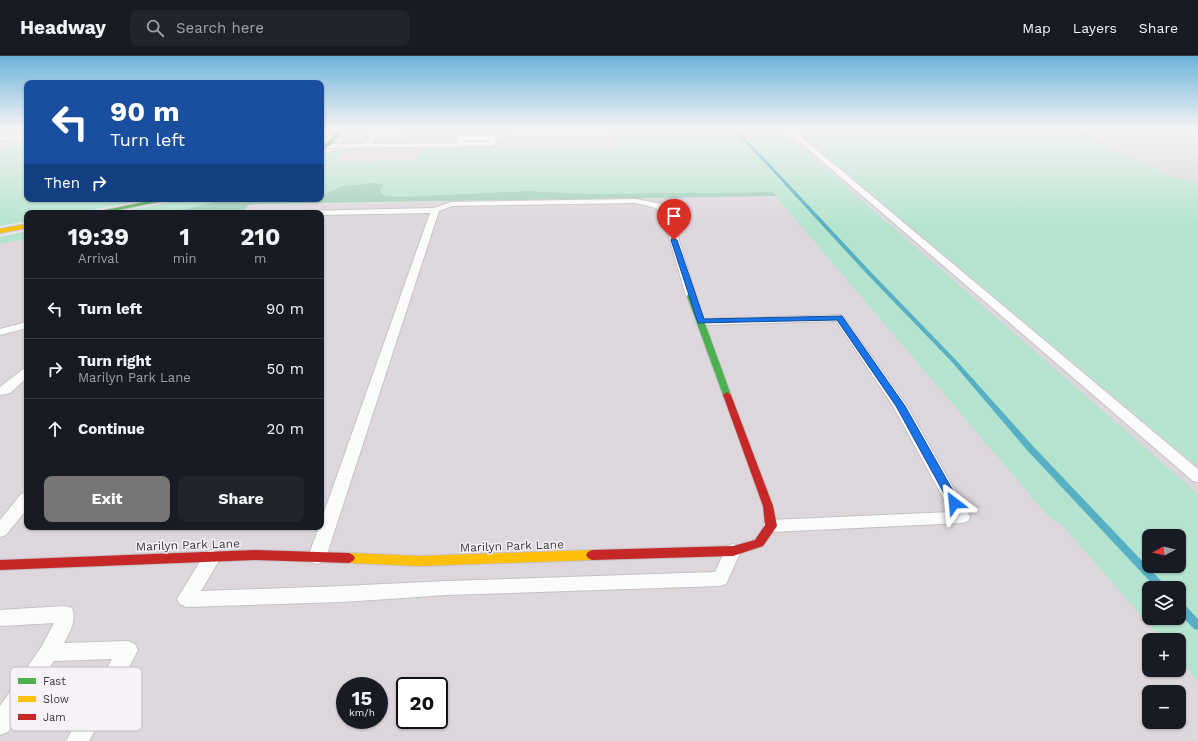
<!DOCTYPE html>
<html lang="en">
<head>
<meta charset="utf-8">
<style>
  :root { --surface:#171b24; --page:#20242c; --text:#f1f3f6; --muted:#9ea1a6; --line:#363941; --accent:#787577 }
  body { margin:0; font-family:"Work Sans",sans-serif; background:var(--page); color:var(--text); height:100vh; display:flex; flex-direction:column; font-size:15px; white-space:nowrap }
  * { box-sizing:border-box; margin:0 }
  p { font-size:13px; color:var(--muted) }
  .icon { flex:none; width:22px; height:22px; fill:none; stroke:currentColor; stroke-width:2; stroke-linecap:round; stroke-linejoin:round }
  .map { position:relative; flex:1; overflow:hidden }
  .drawer { position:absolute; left:24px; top:154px; width:300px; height:320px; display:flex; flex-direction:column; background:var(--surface); border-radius:8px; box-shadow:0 1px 3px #0004 }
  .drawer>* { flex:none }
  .guide { position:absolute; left:24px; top:24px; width:300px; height:122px; border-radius:8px; box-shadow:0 1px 3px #0004; background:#1a4fa0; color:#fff; overflow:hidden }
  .needle { width:26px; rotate:263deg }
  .buttons { position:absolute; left:1142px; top:473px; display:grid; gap:8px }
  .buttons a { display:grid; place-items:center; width:44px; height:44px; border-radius:8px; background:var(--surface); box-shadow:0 1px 3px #0004; font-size:20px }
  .speed { position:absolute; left:336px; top:621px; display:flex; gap:8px; font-size:20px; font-weight:700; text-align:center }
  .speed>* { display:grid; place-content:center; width:52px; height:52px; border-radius:50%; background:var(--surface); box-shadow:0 1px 3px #0004; line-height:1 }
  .speed small { font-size:10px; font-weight:400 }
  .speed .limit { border:2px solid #111; border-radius:6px; background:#fff; color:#111 }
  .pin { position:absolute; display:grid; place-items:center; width:34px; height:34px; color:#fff; margin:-41px -17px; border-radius:50% 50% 50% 0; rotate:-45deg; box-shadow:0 0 4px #0007 }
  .pin .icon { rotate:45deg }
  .me { position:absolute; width:44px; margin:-22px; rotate:331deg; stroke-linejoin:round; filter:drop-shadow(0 0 3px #0008) }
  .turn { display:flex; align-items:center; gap:14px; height:84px; padding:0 20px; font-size:18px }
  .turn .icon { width:52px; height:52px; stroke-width:2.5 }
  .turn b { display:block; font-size:28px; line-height:34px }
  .then { display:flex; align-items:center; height:38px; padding:0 20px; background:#0003; gap:8px; font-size:15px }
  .eta { display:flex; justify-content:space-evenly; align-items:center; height:68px; text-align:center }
  .eta b { font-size:24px; font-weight:700; line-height:28px }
  .button { display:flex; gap:8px; margin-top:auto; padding:8px 20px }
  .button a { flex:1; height:46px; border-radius:8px; background:var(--accent); color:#fff; font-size:16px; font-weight:700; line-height:46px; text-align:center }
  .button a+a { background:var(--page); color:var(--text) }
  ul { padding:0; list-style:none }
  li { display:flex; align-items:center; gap:12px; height:60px; padding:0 20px; border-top:1px solid var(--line) }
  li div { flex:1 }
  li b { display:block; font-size:15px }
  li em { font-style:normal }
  header { display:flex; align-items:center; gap:24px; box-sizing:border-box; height:56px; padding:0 20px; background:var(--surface); border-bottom:1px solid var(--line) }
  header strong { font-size:19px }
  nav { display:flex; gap:22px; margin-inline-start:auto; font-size:14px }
  .search { width:280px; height:36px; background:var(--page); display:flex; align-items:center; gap:10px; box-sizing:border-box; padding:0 14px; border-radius:8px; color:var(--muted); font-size:15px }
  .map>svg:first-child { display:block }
  .built { fill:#ded6dd; fill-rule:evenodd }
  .green { fill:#b5e4ce; fill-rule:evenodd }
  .forest { fill:#9fd0b9 }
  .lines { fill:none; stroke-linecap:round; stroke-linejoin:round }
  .stream { fill:#56afc3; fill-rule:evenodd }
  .taxiway { fill:#d6d4d5; fill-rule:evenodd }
  .runway { fill:#d6d4d5; fill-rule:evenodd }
  .lane-casing { stroke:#c4c2c4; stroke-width:2 }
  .fast-casing { stroke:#c4c2c4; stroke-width:2 }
  .slow-casing { stroke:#c4c2c4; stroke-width:2 }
  .jam-casing { stroke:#c4c2c4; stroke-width:2 }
  .lane { fill:#fcfbfb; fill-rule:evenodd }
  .fast { fill:#4caf50; fill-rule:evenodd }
  .slow { fill:#ffc107; fill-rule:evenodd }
  .jam { fill:#c62828; fill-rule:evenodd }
  .wall { fill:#b8adb7 }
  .route { fill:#1a73e8; stroke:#114b97 }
  .labels { text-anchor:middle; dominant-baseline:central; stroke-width:3; stroke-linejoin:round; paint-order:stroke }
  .near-street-label { font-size:12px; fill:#3b393b; stroke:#f6f1f6 }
  .key { fill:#f6f1f6; stroke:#bebabe; stroke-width:1 }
  .key-label { font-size:11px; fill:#3b393b }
</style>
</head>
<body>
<header>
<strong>Headway</strong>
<div class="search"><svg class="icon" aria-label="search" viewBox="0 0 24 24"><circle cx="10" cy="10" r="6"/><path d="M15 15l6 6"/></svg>Search here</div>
<nav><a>Map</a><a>Layers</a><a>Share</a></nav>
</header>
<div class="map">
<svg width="1198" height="685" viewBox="0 0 1198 685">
  <rect width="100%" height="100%" fill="#e8e5e7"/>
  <g class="built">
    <polygon points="0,73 27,73 27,87 0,90"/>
    <path d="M 364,73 L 1198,73 L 1198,685 L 0,685 L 0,188 L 27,183 L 27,471 L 321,471 L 321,157 L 241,157 L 249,149 L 775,140 L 501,90 L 423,91 L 415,104 L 335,105 ZM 1149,480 L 1179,480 L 1179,510 L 1149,510 ZM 1149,532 L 1179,532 L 1179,562 L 1149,562 ZM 1149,584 L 1179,584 L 1179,614 L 1149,614 ZM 345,630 L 379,630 L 379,664 L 345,664 ZM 405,630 L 439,630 L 439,664 L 405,664 ZM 1149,636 L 1179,636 L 1179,666 L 1149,666 Z"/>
  </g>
  <g class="green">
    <polygon points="349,73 364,73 352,87 340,86 340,84"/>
    <path d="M 617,73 L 780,73 L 1198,438 L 1198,625 L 1179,603 L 1179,584 L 1162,584 L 1062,469 L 1047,459 L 772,136 L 593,138 L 528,135 L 397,141 L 383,139 L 380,135 L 384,129 C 359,125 344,129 321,140 L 321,99 L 331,95 L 347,93 L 336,105 L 415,104 L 423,91 L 618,89 L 614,75 L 617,75 ZM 1149,480 L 1179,480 L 1179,510 L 1149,510 ZM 1149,532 L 1179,532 L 1179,562 L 1149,562 Z"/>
    <polygon points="794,73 1078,73 1198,126 1198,411"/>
    <polygon points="27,87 27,143 152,143 74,157 27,157 27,165 0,170 0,90"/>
    <polygon points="184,143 226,143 167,157 115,157"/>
    <polygon points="27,175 27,183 0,188 0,181"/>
  </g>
  <polygon class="forest" points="372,127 384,128 380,135 383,139 397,141 528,135 594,138 772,136 776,140 258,148 249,149 241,157 167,157 226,143 305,145 321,143 321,140 342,130"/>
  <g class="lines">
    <g class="stream">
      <polygon points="732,73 735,73 767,105 869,214 956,304 1032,389 1165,529 1167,532 1156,532 1026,393 952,306 865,216 765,107"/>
      <polygon points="1179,546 1183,547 1198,563 1198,574 1194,573 1179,557"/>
    </g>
    <path class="taxiway" d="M 1128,73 C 1144,73 1157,69 1168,84 L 1163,90 C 1160,91 1156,93 1153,93 C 1144,93 1129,83 1128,73 Z"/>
    <polygon class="runway" points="1091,73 1192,73 1198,76 1198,127 1170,120 1101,88"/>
    <defs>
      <g id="lane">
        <path d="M 376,73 L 382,73 L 371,88 L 457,87 L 459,81 L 461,80 L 494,80 L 497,82 L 495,88 L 492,90 L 325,92 L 322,90 L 325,88 L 365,88 ZM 464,84 L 490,84 L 489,86 L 463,86 Z"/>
        <polygon points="785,73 792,73 1198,413 1198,426 1193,425"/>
        <polygon points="27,78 27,82 0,85 0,81"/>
        <polygon points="636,143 662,148 670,155 696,240 695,242 691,243 686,240 662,156 656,152 636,147 452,150 439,155 326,501 323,506 317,508 311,506 308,501 319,471 321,471 321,465 430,157 321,159 321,157 301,157 302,155 434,152 451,146"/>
        <polygon points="839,259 843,260 907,350 970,461 968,465 962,467 771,476 765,474 763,470 765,466 771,464 951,456 893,350 836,265 701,269 695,266 701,263"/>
        <polygon points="27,266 27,272 0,279 0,273"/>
        <polygon points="27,312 27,322 10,337 0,339 0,331 23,313"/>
        <polygon points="27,436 27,453 6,479 0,481 0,464 21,438"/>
        <polygon points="733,488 739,490 741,495 726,528 720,530 447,539 343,546 186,551 180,548 177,543 206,496 212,494 218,496 221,501 201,535 343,530 447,525 715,516 727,490"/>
        <path d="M 65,550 L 72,552 C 77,564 70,576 64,587 L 128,585 L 135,588 L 138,594 L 135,600 L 89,685 L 66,685 L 112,603 L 54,605 L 8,676 L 0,679 L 0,650 L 42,590 L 54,567 L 0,570 L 0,554 Z"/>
      </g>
      <g id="fast">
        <polygon points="340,73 344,73 331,89 321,94 321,91 327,87"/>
        <polygon points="160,143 172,143 103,157 91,157"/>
        <polygon points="688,238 691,238 695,240 731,339 730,341 724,341 723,339 687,240"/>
      </g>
      <g id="slow">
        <polygon points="27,168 27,172 0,177 0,173"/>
        <polygon points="592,494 596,496 598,499 596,502 592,504 420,510 349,507 345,505 343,502 345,499 349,497 420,500"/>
      </g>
      <g id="jam">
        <polygon points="727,336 731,339 773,450 777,470 763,490 733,500 592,504 588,502 586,499 588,496 592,494 733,490 755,484 765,469 763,450 723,339"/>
        <polygon points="255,494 349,497 353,499 355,502 353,505 349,507 255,504 0,514 0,504"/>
      </g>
    </defs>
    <use href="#lane" class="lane-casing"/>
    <use href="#fast" class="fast-casing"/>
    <use href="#slow" class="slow-casing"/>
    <use href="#jam" class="jam-casing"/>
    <use href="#lane" class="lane"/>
    <use href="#fast" class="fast"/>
    <use href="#slow" class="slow"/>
    <use href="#jam" class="jam"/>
  </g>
  <polygon class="wall" points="401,73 506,73 505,77 402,78"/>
  <linearGradient id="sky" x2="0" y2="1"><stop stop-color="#6db2d9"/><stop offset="0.43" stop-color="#f5f3f4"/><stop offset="1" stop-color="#f5f3f4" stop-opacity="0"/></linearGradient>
  <rect width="1198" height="169" fill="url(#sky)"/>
  <polygon class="route" points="672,182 677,184 704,263 842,260 905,350 960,447 958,450 951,450 896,350 837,264 698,267 671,184"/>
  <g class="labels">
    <g class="near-street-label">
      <text transform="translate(188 489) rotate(-2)">Marilyn Park Lane</text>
      <text transform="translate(512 490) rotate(-2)">Marilyn Park Lane</text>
    </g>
  </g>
  <rect x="10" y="611" width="132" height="64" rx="6" class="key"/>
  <rect x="18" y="622" width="18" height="6" fill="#4caf50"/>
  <rect x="18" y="640" width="18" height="6" fill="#ffc107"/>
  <rect x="18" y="658" width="18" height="6" fill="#c62828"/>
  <g class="key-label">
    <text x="43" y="629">Fast</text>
    <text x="43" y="647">Slow</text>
    <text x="43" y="665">Jam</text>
  </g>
</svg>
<div class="buttons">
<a><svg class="needle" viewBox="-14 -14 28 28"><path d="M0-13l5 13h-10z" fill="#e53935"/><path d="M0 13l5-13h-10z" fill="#9ea1a6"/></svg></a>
<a><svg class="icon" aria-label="layers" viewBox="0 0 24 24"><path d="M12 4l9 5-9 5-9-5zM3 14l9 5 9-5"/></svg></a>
<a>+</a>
<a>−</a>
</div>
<div class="speed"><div>15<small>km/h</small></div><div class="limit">20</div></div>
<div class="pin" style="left:674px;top:184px;background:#d93025"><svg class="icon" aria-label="arrive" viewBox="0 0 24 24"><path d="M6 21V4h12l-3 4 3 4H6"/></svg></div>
<svg class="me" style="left:954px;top:447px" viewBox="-20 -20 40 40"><path d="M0-17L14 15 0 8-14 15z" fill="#1a73e8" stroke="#fff" stroke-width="4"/></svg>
<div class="guide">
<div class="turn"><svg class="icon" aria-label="left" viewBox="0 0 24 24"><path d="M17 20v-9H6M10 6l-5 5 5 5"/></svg><div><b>90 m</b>Turn left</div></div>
<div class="then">Then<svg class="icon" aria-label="right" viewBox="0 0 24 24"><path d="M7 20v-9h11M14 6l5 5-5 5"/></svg></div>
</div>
<section class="drawer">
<div class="eta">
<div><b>19:39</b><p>Arrival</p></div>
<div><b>1</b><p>min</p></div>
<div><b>210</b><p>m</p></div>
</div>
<ul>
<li><svg class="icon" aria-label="left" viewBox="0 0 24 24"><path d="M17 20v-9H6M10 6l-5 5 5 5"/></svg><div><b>Turn left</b></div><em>90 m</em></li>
<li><svg class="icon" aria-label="right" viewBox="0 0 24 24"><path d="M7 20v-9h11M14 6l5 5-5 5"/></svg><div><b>Turn right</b><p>Marilyn Park Lane</p></div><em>50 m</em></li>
<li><svg class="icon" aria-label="ahead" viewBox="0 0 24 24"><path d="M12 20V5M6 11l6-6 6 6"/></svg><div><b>Continue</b></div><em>20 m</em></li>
</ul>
<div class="button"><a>Exit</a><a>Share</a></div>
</section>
</div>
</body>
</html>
